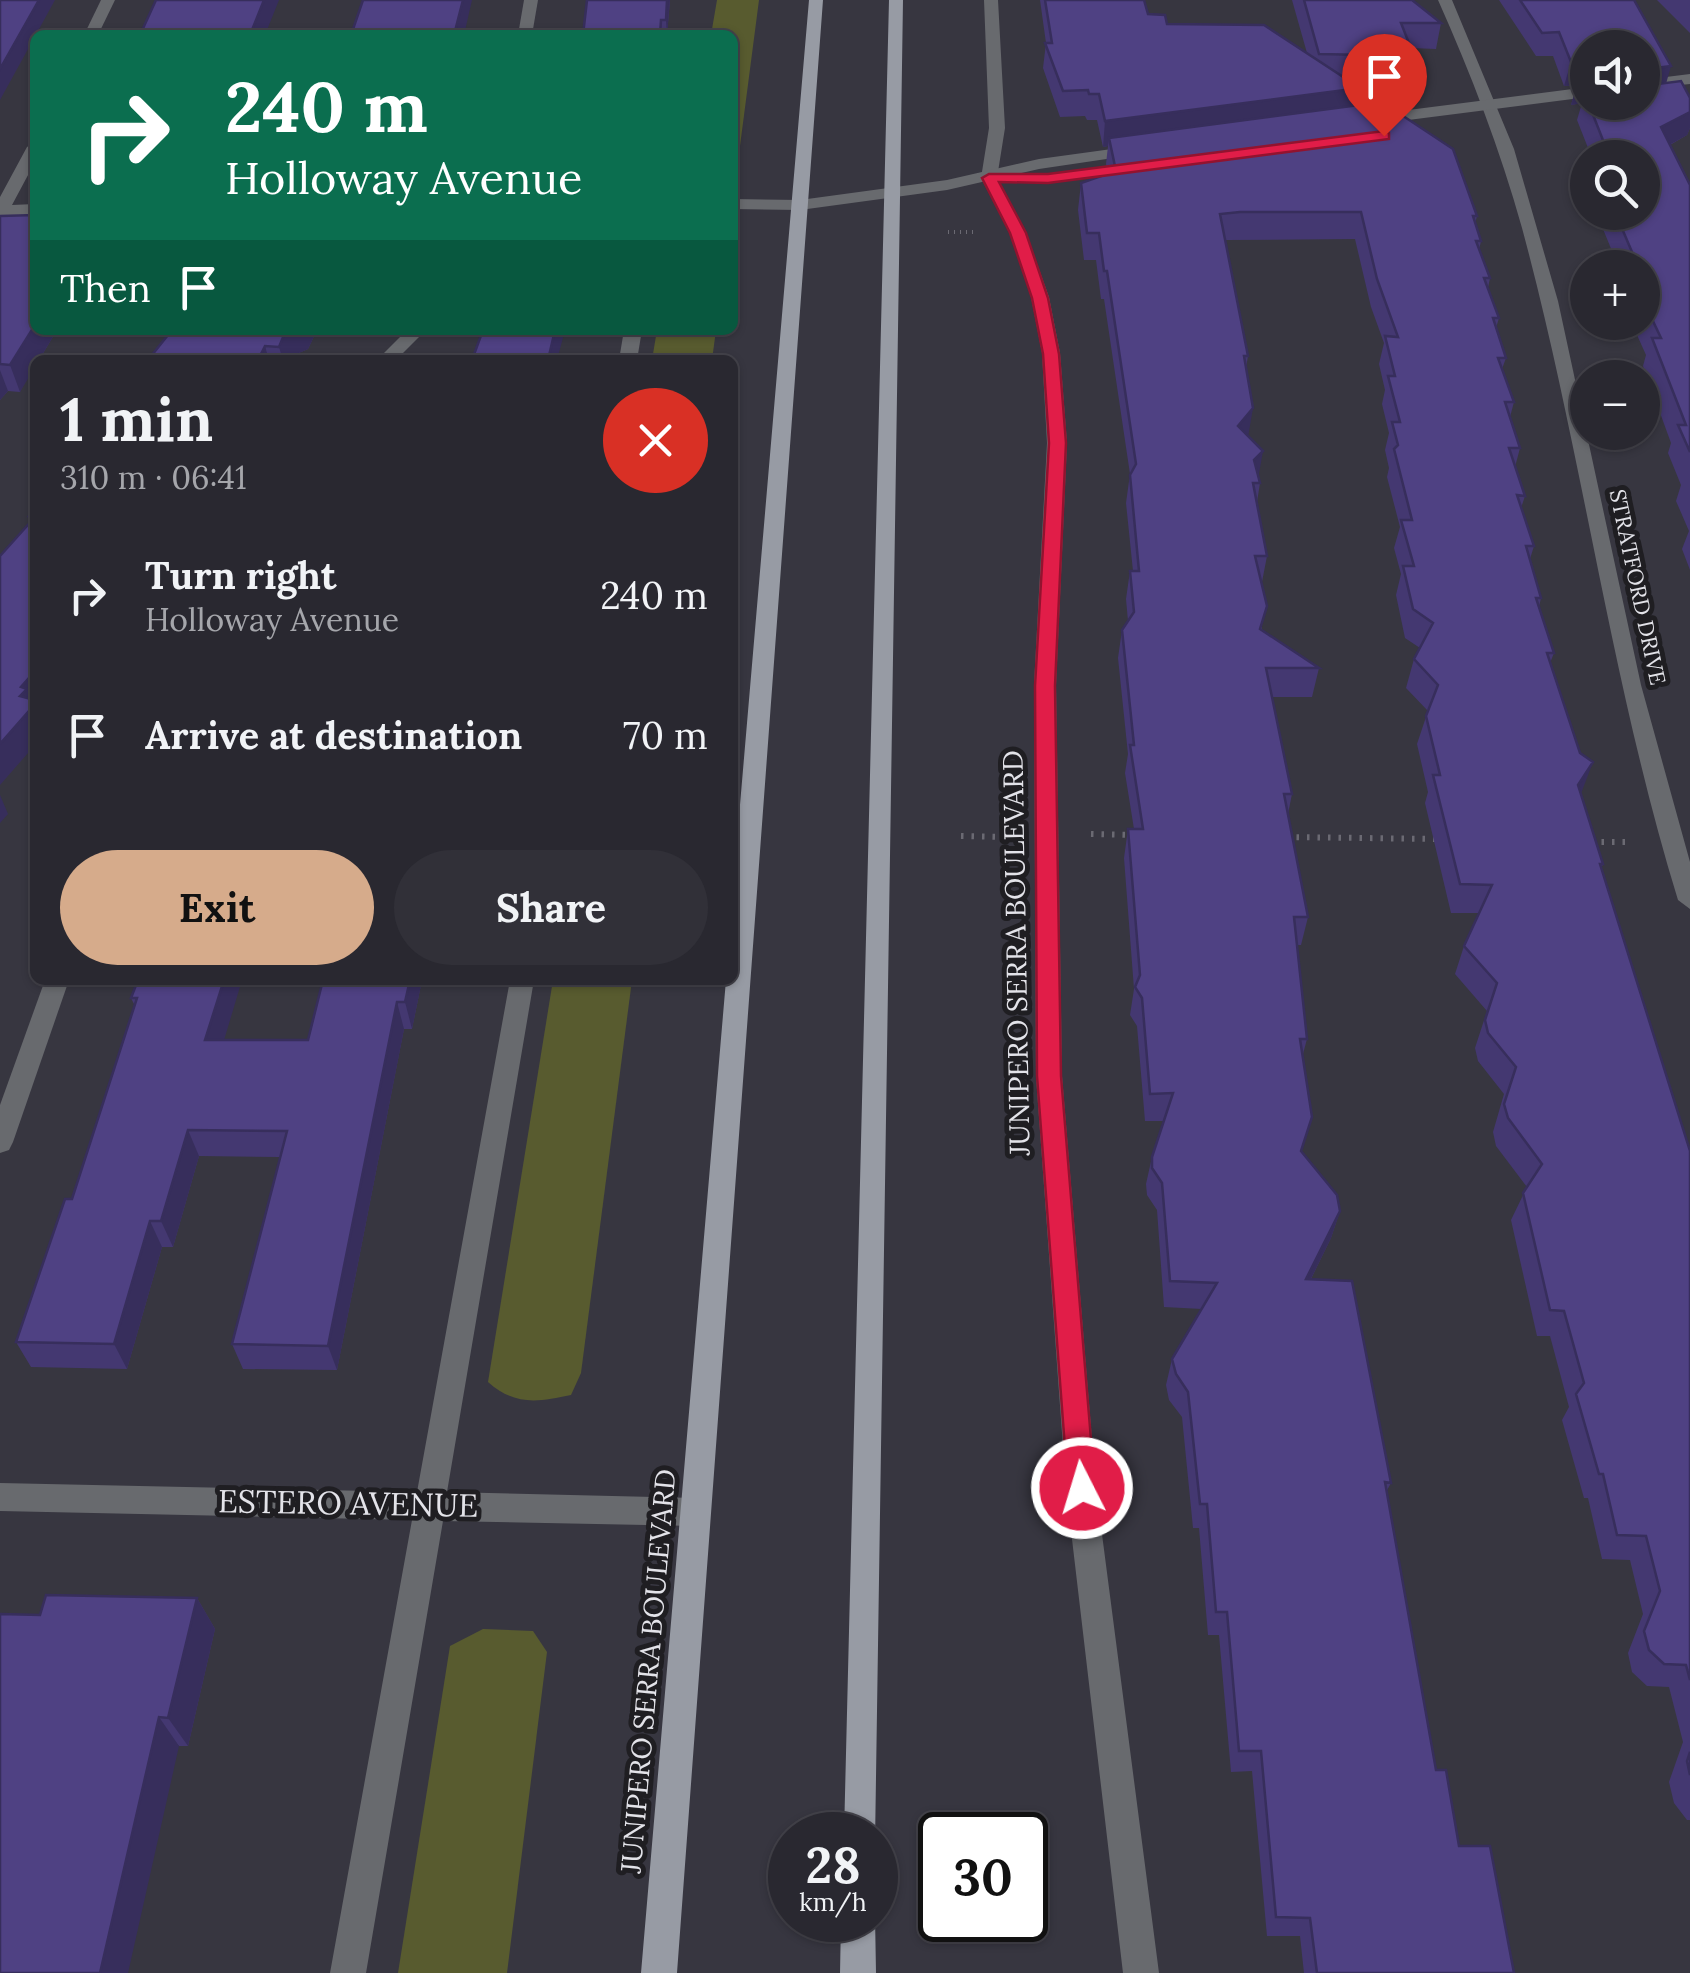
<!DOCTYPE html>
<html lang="en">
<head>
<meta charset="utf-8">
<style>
  :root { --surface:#292830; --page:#313038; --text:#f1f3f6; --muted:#a5a6ab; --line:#45444c; --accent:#d6ab8b }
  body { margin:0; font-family:Lora,serif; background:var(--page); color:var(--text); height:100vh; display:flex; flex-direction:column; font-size:38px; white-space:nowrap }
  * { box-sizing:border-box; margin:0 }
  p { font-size:32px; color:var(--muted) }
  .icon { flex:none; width:55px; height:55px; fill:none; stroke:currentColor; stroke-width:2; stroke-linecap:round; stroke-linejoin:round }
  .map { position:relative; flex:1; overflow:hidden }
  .details { position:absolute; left:30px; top:355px; width:708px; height:630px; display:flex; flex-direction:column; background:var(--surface); border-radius:15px; box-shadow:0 2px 8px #0004,0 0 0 2px var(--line) }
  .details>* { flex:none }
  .guide { position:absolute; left:30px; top:30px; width:708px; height:305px; border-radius:15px; box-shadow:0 2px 8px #0004,0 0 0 2px var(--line); background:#0b6e4f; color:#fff; overflow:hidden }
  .buttons { position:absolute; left:1570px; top:30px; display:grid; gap:20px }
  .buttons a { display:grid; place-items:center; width:90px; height:90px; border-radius:50%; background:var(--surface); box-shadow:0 2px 8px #0004,0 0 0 2px var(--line); font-size:50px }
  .speed { position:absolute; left:768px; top:1812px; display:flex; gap:20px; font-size:50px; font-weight:700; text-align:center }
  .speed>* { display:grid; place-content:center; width:130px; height:130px; border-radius:50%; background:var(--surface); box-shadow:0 2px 8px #0004,0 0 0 2px var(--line); line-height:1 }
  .speed small { font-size:25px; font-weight:400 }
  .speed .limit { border:5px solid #111; border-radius:15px; background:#fff; color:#111 }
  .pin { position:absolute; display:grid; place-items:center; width:85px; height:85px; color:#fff; margin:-102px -42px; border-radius:50% 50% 50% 0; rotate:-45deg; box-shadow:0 0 10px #0007 }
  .pin .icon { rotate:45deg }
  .me { position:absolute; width:110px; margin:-55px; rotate:355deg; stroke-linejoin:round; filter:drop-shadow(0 0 8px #0008) }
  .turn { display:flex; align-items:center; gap:35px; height:210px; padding:0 30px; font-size:45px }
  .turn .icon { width:130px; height:130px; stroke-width:2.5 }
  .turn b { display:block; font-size:70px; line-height:85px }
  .then { display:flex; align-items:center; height:95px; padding:0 30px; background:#0003; gap:20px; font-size:38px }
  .round { display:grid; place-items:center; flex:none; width:105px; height:105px; border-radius:52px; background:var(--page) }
  .headline { display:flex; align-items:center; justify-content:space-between; height:170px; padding:0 30px }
  h1 { font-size:60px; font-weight:700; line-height:75px }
  .action { display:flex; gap:20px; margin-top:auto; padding:20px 30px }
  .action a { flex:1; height:115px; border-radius:60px; background:var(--accent); color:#111; font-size:40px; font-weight:700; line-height:115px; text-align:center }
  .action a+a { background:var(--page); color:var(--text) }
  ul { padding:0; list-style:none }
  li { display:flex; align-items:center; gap:30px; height:140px; padding:0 30px }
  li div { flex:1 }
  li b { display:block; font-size:38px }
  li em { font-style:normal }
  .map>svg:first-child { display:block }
  .green { fill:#585b2f }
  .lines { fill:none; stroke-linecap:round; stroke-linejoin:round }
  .path-far1 { stroke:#6b6a73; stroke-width:4; stroke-dasharray:1 5; stroke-linecap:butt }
  .path { stroke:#6b6a73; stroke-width:6; stroke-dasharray:2.5 8; stroke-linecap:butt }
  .minor { fill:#686a6e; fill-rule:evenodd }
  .tertiary { fill:#686a6e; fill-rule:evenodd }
  .primary { fill:#979ba4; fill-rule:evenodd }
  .wall { fill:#443871; fill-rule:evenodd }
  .shaded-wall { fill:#372e5c }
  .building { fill:#4f4183; stroke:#372e5c; stroke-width:2.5 }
  .route { fill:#e11d48; stroke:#92132f; stroke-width:2.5 }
  .labels { text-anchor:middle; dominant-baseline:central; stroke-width:10; stroke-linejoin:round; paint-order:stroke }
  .far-street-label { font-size:22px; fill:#e3e3e9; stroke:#1f1e22 }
  .street-label { font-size:28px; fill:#e3e3e9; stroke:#1f1e22 }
  .near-street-label { font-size:32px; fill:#e3e3e9; stroke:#1f1e22 }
</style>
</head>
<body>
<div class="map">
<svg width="1690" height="1973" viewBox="0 0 1690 1973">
  <rect width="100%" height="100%" fill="#373640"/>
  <g class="green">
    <polygon points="717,0 759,0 737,169 732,169 732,35 711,35"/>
    <polygon points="657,330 716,330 712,360 652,360"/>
    <path d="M 553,980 L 632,980 L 581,1373 L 571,1395 C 538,1402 515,1406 488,1382 Z"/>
    <polygon points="483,1629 533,1631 547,1652 507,1973 398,1973 450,1646"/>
  </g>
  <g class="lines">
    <polyline class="path-far1" points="948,232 977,232"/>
    <g class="path">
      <polyline points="1091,834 1133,835"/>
      <polyline points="961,836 1003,837"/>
      <polyline points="1286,837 1438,839"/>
      <polyline points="1591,842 1628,842"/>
    </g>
    <g class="minor">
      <polygon points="101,0 115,0 98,35 84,35"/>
      <polygon points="524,0 538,0 532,35 518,35"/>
      <polygon points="984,0 998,0 1005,128 997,178 1026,233 1049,297 1060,353 1067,443 1056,685 1062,1076 1096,1488 1159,1973 1123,1973 1066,1488 1036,1076 1034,685 1047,443 1042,353 1031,297 1010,233 981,178 989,128"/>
      <path d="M 1438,0 L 1452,0 L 1514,149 L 1558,301 L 1641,685 L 1690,862 L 1690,909 L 1678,900 C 1610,679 1582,450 1522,228 C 1500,149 1471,74 1438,0 Z"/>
      <polygon points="35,142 35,162 12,205 35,204 35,214 0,217 0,197 27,147"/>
      <polygon points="732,199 800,200 808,205 800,210 732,209"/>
      <polygon points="407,330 426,330 396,360 377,360"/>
      <polygon points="624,330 642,330 637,360 619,360"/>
      <polygon points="45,980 69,980 13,1142 9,1150 0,1153 0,1105"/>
      <polygon points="510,980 534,980 447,1492 696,1498 707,1502 711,1512 707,1522 696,1526 443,1521 366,1973 330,1973 412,1520 0,1511 0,1483 417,1492"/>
    </g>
    <g class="tertiary">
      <polygon points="1690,74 1690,84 1642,89 1642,80"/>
      <polygon points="1588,87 1588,97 1369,125 1361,120 1369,115"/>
      <polygon points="1141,145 1149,150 1147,153 1039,169 947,190 800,210 792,205 800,200 947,180 1039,159"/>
    </g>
    <g class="primary">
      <polygon points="809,0 823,0 677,1973 641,1973 726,980 732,980 732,898"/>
      <polygon points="889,0 903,0 875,1843 875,1835 844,1835"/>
      <polygon points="875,1916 876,1973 840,1973 841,1920 875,1920"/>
    </g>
  </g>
  <g class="wall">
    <polygon points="670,0 667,35 583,35"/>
    <polygon points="1040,0 1144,0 1148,14 1167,24 1307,53 1292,0 1412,0 1441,23 1436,49 1411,48 1414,56 1408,81 1348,80 1360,88 1356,106 1477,216 1475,224 1481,241 1479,250 1490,278 1488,288 1499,318 1496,328 1506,358 1502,369 1514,402 1510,417 1520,448 1515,467 1525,496 1521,508 1534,546 1530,559 1541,598 1539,607 1554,653 1550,663 1580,793 1603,864 1601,869 1690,1151 1690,1820 1687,1820 1674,1803 1669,1782 1683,1742 1669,1687 1647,1686 1632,1672 1628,1653 1643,1614 1630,1560 1602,1559 1588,1498 1584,1498 1562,1420 1569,1407 1550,1336 1537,1336 1511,1220 1527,1187 1496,1146 1493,1132 1504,1094 1478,1061 1475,1048 1487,1011 1455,974 1464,946 1479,913 1451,913 1425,803 1428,792 1417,744 1428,711 1406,688 1414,659 1420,648 1405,638 1396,595 1401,574 1394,548 1400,527 1387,477 1389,468 1385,450 1389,433 1382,404 1385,390 1379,364 1384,343 1371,307 1355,239 1225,240 1248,356 1246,368 1248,436 1260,483 1257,502 1267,556 1262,582 1262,631 1319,668 1312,697 1272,697 1292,794 1288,814 1308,917 1301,945 1297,945 1307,1039 1303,1054 1302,1152 1340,1211 1331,1238 1311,1279 1391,1483 1386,1492 1436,1770 1459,1846 1514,1973 1304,1973 1300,1936 1267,1936 1252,1771 1231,1772 1219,1635 1208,1635 1199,1528 1193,1528 1182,1417 1169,1400 1166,1385 1172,1359 1202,1309 1164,1307 1157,1210 1147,1195 1146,1184 1152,1157 1164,1121 1145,1121 1137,1026 1130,1015 1134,989 1124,858 1128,829 1134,829 1125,773 1128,754 1118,658 1122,630 1128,621 1126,599 1130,571 1133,571 1126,503 1130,474 1104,299 1101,299 1096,260 1084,260 1078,210 1081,183 1108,174 1106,164 1108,146 1103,147 1097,120 1087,120 1085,116 1060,117 1043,68 1046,43"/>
    <path d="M 1499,0 L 1634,0 L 1666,83 L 1690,98 L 1690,128 L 1687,135 L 1670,145 L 1690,185 L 1690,570 L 1682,549 L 1689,531 L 1676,501 L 1681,485 L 1668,453 L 1671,443 L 1643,366 L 1646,355 L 1633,326 L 1634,322 L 1642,322 L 1642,268 L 1619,268 L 1596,212 L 1642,212 L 1642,158 L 1592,158 L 1577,120 L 1582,103 L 1571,105 L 1577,85 L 1564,86 L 1553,56 L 1536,56 ZM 1588,48 L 1642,48 L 1642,102 L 1588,102 Z"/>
    <polygon points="1657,0 1690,0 1690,33"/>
    <polygon points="0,216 57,330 39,360 35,360 20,392 8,391 0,400"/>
    <polygon points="172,330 317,330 308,349 294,355 292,360 148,360"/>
    <polygon points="138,980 224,1040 308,1040 323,980 422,980 412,1029 404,1029 337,1370 243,1369 232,1344 280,1157 199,1156 173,1247 162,1247 127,1369 31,1367 16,1342 72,1199 135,1006 131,998"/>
    <polygon points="197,1598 215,1629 188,1746 179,1746 40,1615"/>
  </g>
  <g class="shaded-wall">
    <polygon points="39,0 55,0 0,100 0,69"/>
    <polygon points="264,0 279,0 265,35 250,35"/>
    <polygon points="463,0 472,0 464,35 454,35"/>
    <polygon points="667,0 670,0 667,35 666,20"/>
    <polygon points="1588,60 1588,101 1584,93 1582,103 1571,105 1577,85 1564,86 1571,62"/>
    <polygon points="1671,66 1664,91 1642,93 1642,84 1649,69"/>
    <polygon points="1360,88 1355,114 1109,138 1108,146 1103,147 1105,121"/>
    <polygon points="1690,112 1690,128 1687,135 1653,154 1661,127"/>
    <polygon points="35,325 35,330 57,330 39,360 35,360 35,367 20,392 10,365"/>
    <polygon points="286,330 317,330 308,349 294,355 292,360 283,360 279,347"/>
    <polygon points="555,330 565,330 557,360 548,360"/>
    <polygon points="265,346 269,360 258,360"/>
    <polygon points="0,370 8,391 0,400"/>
    <polygon points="1253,408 1248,437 1238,426"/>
    <polygon points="1263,451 1258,479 1249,488 1254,460"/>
    <polygon points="35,671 35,745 0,785 0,744 20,696 21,687"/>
    <polygon points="1593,762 1582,791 1567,814 1578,785"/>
    <polygon points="0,795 8,814 0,823"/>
    <polygon points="224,980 242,980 216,1067 205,1040"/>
    <polygon points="410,980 422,980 412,1029 405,1002"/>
    <polygon points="397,1002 404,1029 337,1370 328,1346"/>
    <polygon points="188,1130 199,1156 173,1247 161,1221"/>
    <polygon points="1340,1211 1331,1238 1298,1305 1306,1279"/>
    <polygon points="150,1221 162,1247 127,1369 114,1344"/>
    <polygon points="197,1598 215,1629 188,1746 168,1718"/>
    <polygon points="159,1717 179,1746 128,1973 100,1973"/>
  </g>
  <g class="building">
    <polygon points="0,0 39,0 0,69"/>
    <polygon points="156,0 264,0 250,35 140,35"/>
    <polygon points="363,0 463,0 454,35 351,35"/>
    <polygon points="587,0 667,0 666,20 661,20 660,35 583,35"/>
    <polygon points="1045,0 1144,0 1148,14 1165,15 1167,24 1264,25 1360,88 1105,121 1099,94 1089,94 1088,90 1063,91 1045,43 1052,43"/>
    <polygon points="1304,0 1412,0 1441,23 1401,23 1414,56 1319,54"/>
    <polygon points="1520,0 1634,0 1671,66 1649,69 1646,74 1642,74 1642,48 1588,48 1588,60 1571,62 1559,32 1542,33"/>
    <polygon points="1681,81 1690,98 1690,112 1661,127 1690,185 1690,452 1678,425 1686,425 1652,338 1661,338 1642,298 1647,298 1642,288 1642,268 1634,268 1630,259 1635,259 1615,212 1642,212 1642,158 1598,158 1596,153 1608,153 1588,102 1642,102 1642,86"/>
    <polygon points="1382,102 1453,149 1477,216 1473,216 1481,241 1476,241 1490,278 1484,278 1499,318 1493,318 1506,358 1498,358 1514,402 1505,402 1520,448 1509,448 1525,496 1517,495 1534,546 1526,546 1541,598 1536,598 1554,653 1547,653 1580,753 1593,762 1578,785 1603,864 1600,864 1690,1151 1690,1680 1686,1665 1664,1664 1649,1650 1644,1631 1660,1591 1646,1536 1617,1535 1603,1474 1599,1474 1576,1394 1584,1383 1564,1311 1550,1310 1523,1193 1542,1164 1508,1118 1504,1104 1516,1067 1488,1033 1485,1020 1497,983 1464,946 1492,885 1460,884 1433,775 1440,775 1426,716 1438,685 1414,659 1433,623 1413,609 1403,566 1414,566 1401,520 1412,520 1394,449 1398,445 1392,422 1400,422 1388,376 1395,376 1385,336 1398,337 1377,279 1361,212 1240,212 1220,214 1248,356 1244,356 1253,408 1238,426 1263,451 1254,460 1260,483 1253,483 1267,556 1255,556 1267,606 1260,629 1319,668 1266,668 1292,794 1284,794 1308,917 1294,917 1307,1039 1300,1039 1312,1117 1301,1151 1337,1195 1340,1211 1306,1279 1352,1281 1391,1483 1385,1482 1436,1770 1446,1770 1459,1846 1490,1846 1514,1973 1317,1973 1310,1918 1276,1917 1261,1751 1239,1751 1227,1612 1216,1612 1207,1504 1200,1504 1188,1392 1176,1374 1172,1359 1217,1283 1170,1281 1162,1183 1152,1168 1152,1157 1173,1093 1150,1094 1142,998 1135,987 1140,975 1128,829 1143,829 1130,745 1134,745 1122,630 1134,612 1130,571 1139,571 1130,475 1136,464 1107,271 1104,271 1099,233 1087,233 1081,183 1116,171 1109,138"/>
    <polygon points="35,215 35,325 10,365 0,364 0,216"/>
    <polygon points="172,330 286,330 279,347 265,346 258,360 148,360"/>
    <polygon points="483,330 555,330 548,360 472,360"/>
    <polygon points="35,507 35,516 29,516"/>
    <polygon points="35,517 35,671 21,687 27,689 20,696 35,700 35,704 0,744 0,556"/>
    <polygon points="138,980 224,980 205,1040 308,1040 323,980 410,980 405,1002 397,1002 328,1346 232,1344 287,1131 188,1130 161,1221 150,1221 114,1344 16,1342 65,1199 72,1199 137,998 131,998"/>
    <polygon points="46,1595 197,1598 168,1718 159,1717 100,1973 0,1973 0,1614 40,1615"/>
    <polygon points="1690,1752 1690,1775 1687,1761"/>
  </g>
  <polygon class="route" points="1384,131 1389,133 1389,139 1048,183 999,182 1026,233 1048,298 1059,354 1066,443 1055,686 1061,1076 1095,1488 1091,1497 1082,1501 1072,1497 1068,1488 1037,1076 1035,686 1049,443 1043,354 1032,298 1010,233 982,178 989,174 1048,174"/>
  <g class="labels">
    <g class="far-street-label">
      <text transform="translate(1638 587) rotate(78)">STRATFORD DRIVE</text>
    </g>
    <g class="street-label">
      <text transform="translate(1016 953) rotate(-91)">JUNIPERO SERRA BOULEVARD</text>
      <text transform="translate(648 1671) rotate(-85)">JUNIPERO SERRA BOULEVARD</text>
    </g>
    <g class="near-street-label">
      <text transform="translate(348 1503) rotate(1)">ESTERO AVENUE</text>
    </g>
  </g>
</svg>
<div class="buttons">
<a><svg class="icon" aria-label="sound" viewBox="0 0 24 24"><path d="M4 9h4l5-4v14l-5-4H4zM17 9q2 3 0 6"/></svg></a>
<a><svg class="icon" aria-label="search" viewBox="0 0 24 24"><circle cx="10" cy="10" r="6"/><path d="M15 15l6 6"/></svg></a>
<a>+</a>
<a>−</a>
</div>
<div class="speed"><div>28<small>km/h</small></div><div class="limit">30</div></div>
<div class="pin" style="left:1384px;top:136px;background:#d93025"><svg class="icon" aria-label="arrive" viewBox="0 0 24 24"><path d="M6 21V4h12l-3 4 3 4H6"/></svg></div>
<svg class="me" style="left:1082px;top:1488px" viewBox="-20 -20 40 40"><circle r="17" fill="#e11d48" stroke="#fff" stroke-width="3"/><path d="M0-11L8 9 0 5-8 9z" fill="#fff"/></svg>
<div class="guide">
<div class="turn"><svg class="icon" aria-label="right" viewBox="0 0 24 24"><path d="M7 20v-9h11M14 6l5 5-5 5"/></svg><div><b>240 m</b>Holloway Avenue</div></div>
<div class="then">Then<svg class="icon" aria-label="arrive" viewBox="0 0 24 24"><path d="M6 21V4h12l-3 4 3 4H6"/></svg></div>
</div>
<section class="details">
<div class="headline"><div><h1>1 min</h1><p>310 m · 06:41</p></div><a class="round" style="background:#d93025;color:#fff"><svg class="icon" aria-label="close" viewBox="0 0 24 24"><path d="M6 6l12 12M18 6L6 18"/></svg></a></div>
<ul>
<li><svg class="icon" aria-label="right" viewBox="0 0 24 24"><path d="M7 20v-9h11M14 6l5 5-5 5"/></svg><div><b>Turn right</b><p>Holloway Avenue</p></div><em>240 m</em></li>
<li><svg class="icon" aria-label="arrive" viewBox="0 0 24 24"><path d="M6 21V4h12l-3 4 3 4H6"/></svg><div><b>Arrive at destination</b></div><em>70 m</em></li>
</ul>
<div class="action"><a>Exit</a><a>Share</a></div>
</section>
</div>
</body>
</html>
